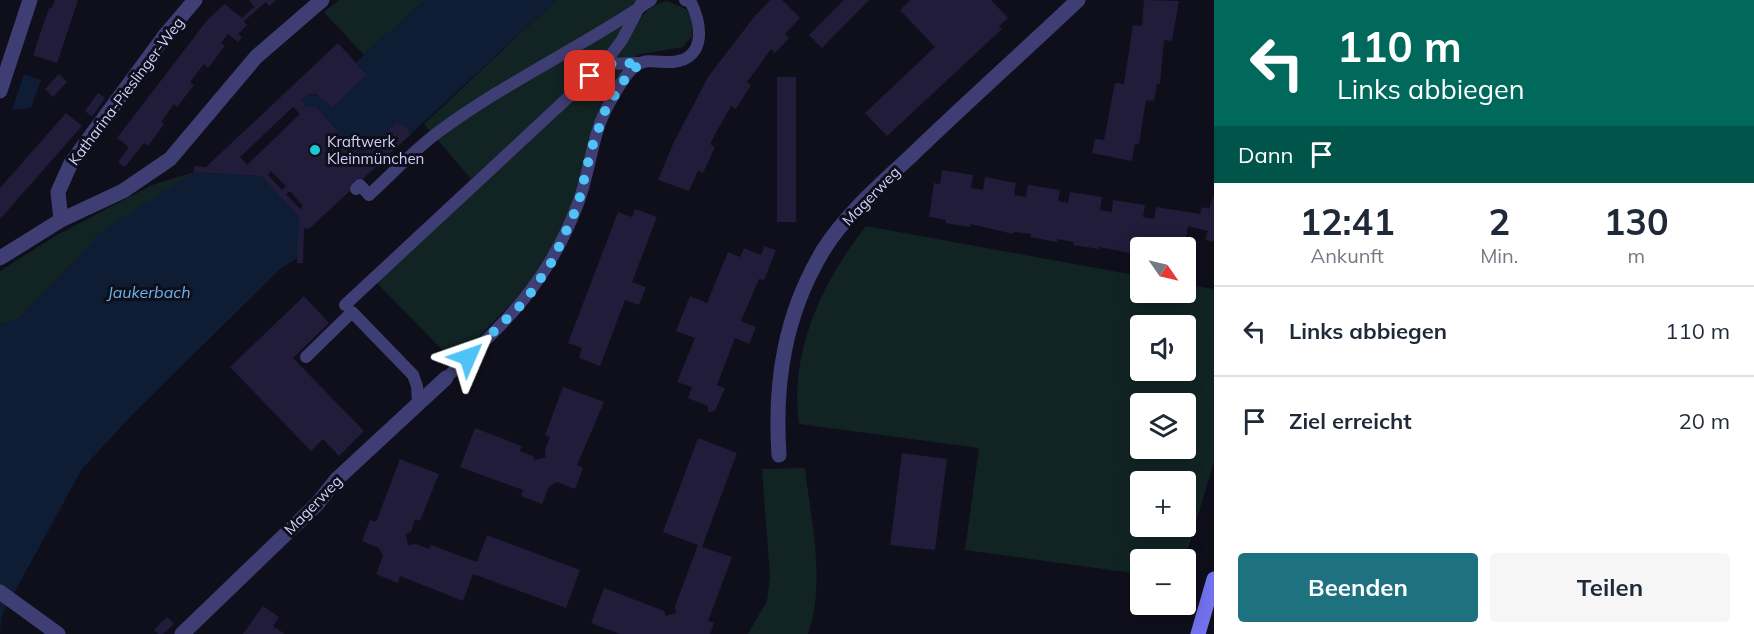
<!DOCTYPE html>
<html lang="de">
<head>
<meta charset="utf-8">
<style>
  :root { --surface:#fff; --page:#f6f6f7; --text:#1f2937; --muted:#747a83; --line:#e0e1e3; --accent:#1e717f }
  body { margin:0; font-family:Mulish,sans-serif; background:var(--page); color:var(--text); height:100vh; display:flex; flex-direction:column; font-size:22px; white-space:nowrap }
  * { box-sizing:border-box; margin:0 }
  p { font-size:20px; color:var(--muted) }
  .icon { flex:none; width:33px; height:33px; fill:none; stroke:currentColor; stroke-width:2; stroke-linecap:round; stroke-linejoin:round }
  .map { position:relative; flex:1; overflow:hidden }
  .details { display:flex; flex-direction:column; background:var(--surface); width:540px }
  .details>* { flex:none }
  .banner { background:#00695c; color:#fff; overflow:hidden }
  .needle { width:39px; rotate:124deg }
  .fabs { position:absolute; left:1130px; top:237px; display:grid; gap:12px }
  .fabs a { display:grid; place-items:center; width:66px; height:66px; border-radius:6px; background:var(--surface); box-shadow:0 3px 15px #0003; font-size:30px }
  .pin { position:absolute; display:grid; place-items:center; width:51px; height:51px; color:#fff; margin:-26px; border-radius:12px; box-shadow:0 3px 9px #0006 }
  .me { position:absolute; width:66px; margin:-33px; rotate:47deg; stroke-linejoin:round; filter:drop-shadow(0 0 4px #0008) }
  .turn { display:flex; align-items:center; gap:21px; height:126px; padding:0 24px; font-size:27px }
  .turn .icon { width:78px; height:78px; stroke-width:2.5 }
  .turn b { display:block; font-size:42px; line-height:51px }
  .then { display:flex; align-items:center; height:57px; padding:0 24px; background:#0003; gap:12px; font-size:22px }
  .eta { display:flex; justify-content:space-evenly; align-items:center; height:102px; text-align:center }
  .eta b { font-size:36px; font-weight:700; line-height:42px }
  .action { display:flex; gap:12px; margin-top:auto; padding:12px 24px }
  .action a { flex:1; height:69px; border-radius:6px; background:var(--accent); color:#fff; font-size:24px; font-weight:700; line-height:69px; text-align:center }
  .action a+a { background:var(--page); color:var(--text) }
  ul { padding:0; list-style:none }
  li { display:flex; align-items:center; gap:18px; height:90px; padding:0 24px; border-top:2px solid var(--line) }
  li div { flex:1 }
  li b { display:block; font-size:22px }
  li em { font-style:normal }
  main { display:flex; flex:1; min-height:0 }
  .map>svg:first-child { display:block }
  .green { fill:#112423; fill-rule:evenodd }
  .water { fill:#0e1d33 }
  .building { fill:#211c3a; fill-rule:evenodd }
  .lines { fill:none; stroke-linecap:round; stroke-linejoin:round }
  .lane { stroke:#3f3e74; stroke-width:12 }
  .street { stroke:#3f3e74; stroke-width:15 }
  .secondary { stroke:#7172ec; stroke-width:15 }
  .route { stroke:#4fc3f7; stroke-width:10; stroke-dasharray:0 18 }
  .poi-dot { fill:#1ccad6; stroke:#0f0e1b; stroke-width:2 }
  .labels { text-anchor:middle; dominant-baseline:central; stroke-width:6; stroke-linejoin:round; paint-order:stroke }
  .street-label { font-size:15px; fill:#d1cef9; stroke:#0f0e1b }
  .poi-label { font-size:15px; fill:#d1cef9; stroke:#0f0e1b; text-anchor:start }
  .water-label { font-size:16px; font-style:italic; fill:#69b4eb; stroke:#0f0e1b }
</style>
</head>
<body>
<main>
<div class="map">
<svg width="1214" height="634" viewBox="0 0 1214 634">
  <rect width="100%" height="100%" fill="#0f0e1b"/>
  <g class="green">
    <polygon points="339,0 425,0 364,55 324,12"/>
    <polygon points="556,0 638,0 608,53 471,179 424,124"/>
    <path d="M 667,1 L 686,9 L 693,18 L 692,36 L 683,47 L 641,54 L 631,59 L 618,76 L 603,100 L 592,128 L 574,203 L 539,272 L 515,300 L 454,362 L 376,282 L 613,60 C 633,40 636,7 667,1 Z"/>
    <polygon points="194,172 74,262 18,319 0,324 0,271 57,235 152,185"/>
    <path d="M 866,226 L 1140,276 L 1140,292 L 1185,292 L 1185,284 L 1214,289 L 1214,462 L 1185,559 L 1140,560 L 1140,574 L 965,550 L 979,448 L 799,424 C 789,352 822,282 866,226 ZM 1140,326 L 1185,326 L 1185,370 L 1140,370 ZM 1140,404 L 1185,404 L 1185,448 L 1140,448 ZM 1140,482 L 1185,482 L 1185,526 L 1140,526 Z"/>
    <path d="M 805,468 C 811,522 826,581 808,634 L 748,634 L 767,601 L 770,576 L 762,469 Z"/>
  </g>
  <g class="water">
    <path d="M 425,0 L 556,0 L 411,134 L 403,125 L 396,123 L 361,156 L 316,107 L 307,107 L 301,100 C 314,88 322,99 334,106 L 367,75 L 356,62 Z"/>
    <polygon points="24,74 41,80 31,108 12,110"/>
    <polygon points="194,172 261,176 299,217 298,258 280,269 134,413 82,469 2,615 0,633 0,324 18,319 74,262 99,233"/>
  </g>
  <g class="building">
    <polygon points="55,0 78,0 57,63 33,55 49,8 52,8"/>
    <polygon points="249,0 277,0 269,6 266,2 244,21 247,25 238,34 242,37 238,42 228,34 221,43 225,46 208,68 204,64 190,82 194,85 177,107 174,104 161,122 164,124 148,146 144,143 125,167 118,162 129,147 117,138 208,19 225,4 242,18 254,7"/>
    <polygon points="770,0 782,0 800,18 785,34 789,38 775,53 771,49 747,82 751,85 736,109 731,106 719,127 710,144 715,147 703,173 698,171 689,191 658,180 673,144 708,77 754,17"/>
    <polygon points="844,0 869,0 822,48 809,35"/>
    <polygon points="910,0 991,0 1008,18 999,26 1002,29 887,136 865,113 935,47 900,10"/>
    <polygon points="1144,0 1179,1 1172,41 1164,40 1160,84 1157,84 1154,101 1146,100 1139,144 1135,144 1132,161 1092,153 1095,139 1104,140 1115,83 1124,84 1133,25 1142,26"/>
    <path d="M 338,43 L 367,75 L 333,107 L 316,94 L 310,94 L 301,100 L 307,107 L 316,107 L 361,156 L 396,123 L 404,125 L 411,134 L 309,229 L 304,228 L 303,263 L 297,263 L 299,217 L 261,176 L 194,172 L 194,166 L 206,167 ZM 293,107 L 300,114 L 247,165 L 240,157 ZM 271,171 L 286,186 L 282,190 L 268,175 ZM 290,191 L 303,206 L 300,209 L 286,194 Z"/>
    <polygon points="59,74 67,82 53,97 45,89"/>
    <rect x="777" y="77" width="19" height="145"/>
    <polygon points="98,93 105,98 92,117 85,111"/>
    <polygon points="66,113 82,126 0,219 0,188"/>
    <polygon points="942,170 973,175 971,188 983,190 985,177 1016,183 1014,195 1026,197 1028,185 1060,190 1058,201 1068,203 1070,192 1102,197 1100,210 1112,212 1113,200 1145,205 1143,217 1154,219 1156,207 1200,214 1202,207 1209,209 1214,194 1214,242 1205,240 1208,231 1188,226 1184,248 1140,248 1140,255 1099,247 1099,249 1073,245 1074,242 1057,239 1057,242 1030,237 1031,234 1014,232 1013,234 971,224 970,227 945,223 946,220 929,217 934,183 940,184"/>
    <polygon points="635,209 657,217 632,282 646,287 639,305 625,300 600,366 579,358 582,348 568,343 618,212 632,217"/>
    <polygon points="764,246 776,250 764,280 759,279 741,321 756,327 749,344 735,338 717,385 725,388 715,411 708,412 708,406 688,398 692,387 677,382 695,338 676,331 690,296 707,303 728,252 740,257 744,248 761,255"/>
    <polygon points="304,296 329,323 293,358 364,431 339,456 323,439 311,451 230,367"/>
    <polygon points="563,387 604,402 577,465 583,468 575,489 557,482 549,487 542,504 521,496 523,490 460,467 475,428 522,446 520,451 533,456 535,460 546,457 545,450 550,437 545,435"/>
    <polygon points="698,438 737,453 702,547 732,557 708,621 714,623 710,634 620,634 591,623 604,588 664,611 666,616 676,613 675,606 698,545 663,532"/>
    <polygon points="902,453 947,459 935,550 890,545"/>
    <polygon points="400,459 439,474 420,521 415,519 411,532 406,534 408,545 416,544 429,549 431,545 477,562 487,535 580,570 566,608 473,574 463,601 400,576 398,583 376,574 383,556 379,548 362,541 370,520 376,522"/>
    <polygon points="263,606 279,617 273,626 285,634 243,634"/>
    <polygon points="167,617 174,624 163,634 158,634 154,630"/>
  </g>
  <g class="lines">
    <g class="lane">
      <polyline points="604,64 641,63"/>
      <path d="M 356,189 L 360,185 L 369,195 C 391,175 413,151 437,133 C 504,83 582,47 651,0"/>
      <polyline points="345,305 604,64 622,40 643,0"/>
      <polyline points="306,357 352,312 413,375 417,386 418,403"/>
      <path d="M 446,378 C 506,322 547,284 577,206 C 591,171 591,134 610,102 C 617,90 625,73 637,65 C 647,58 661,63 673,62 C 707,59 702,22 690,1 L 685,0"/>
    </g>
    <g class="street">
      <polyline points="0,91 30,0"/>
      <polyline points="61,220 58,192 71,163 166,34 195,0"/>
      <polyline points="0,258 61,220 123,191 170,159 256,57 322,0"/>
      <path d="M 779,455 C 774,381 785,313 824,249 C 846,214 881,184 911,156 C 966,103 1023,52 1078,0"/>
      <polyline points="0,592 58,634"/>
      <polyline points="182,634 317,504 337,479 446,378"/>
    </g>
    <polyline class="secondary" points="1198,634 1214,579"/>
  </g>
  <g class="lines">
    <polyline class="route" points="468,357 526,300 553,260 578,205 591,150 605,111 628,74 641,63 604,64 590,76"/>
  </g>
  <circle class="poi-dot" cx="315" cy="150" r="6"/>
  <g class="labels">
    <g class="street-label">
      <text transform="translate(126 91) rotate(-53)">Katharina-Pieslinger-Weg</text>
      <text transform="translate(871 196) rotate(-46)">Magerweg</text>
      <text transform="translate(313 505) rotate(-46)">Magerweg</text>
    </g>
    <g class="poi-label">
      <text x="327" y="141">Kraftwerk<tspan x="327" dy="17">Kleinmünchen</tspan></text>
    </g>
    <g class="water-label">
      <text x="149" y="292">Jaukerbach</text>
    </g>
  </g>
</svg>
<div class="fabs">
<a><svg class="needle" viewBox="-14 -14 28 28"><path d="M0-13l5 13h-10z" fill="#e53935"/><path d="M0 13l5-13h-10z" fill="#747a83"/></svg></a>
<a><svg class="icon" aria-label="sound" viewBox="0 0 24 24"><path d="M4 9h4l5-4v14l-5-4H4zM17 9q2 3 0 6"/></svg></a>
<a><svg class="icon" aria-label="layers" viewBox="0 0 24 24"><path d="M12 4l9 5-9 5-9-5zM3 14l9 5 9-5"/></svg></a>
<a>+</a>
<a>−</a>
</div>
<div class="pin" style="left:590px;top:76px;background:#d93025"><svg class="icon" aria-label="arrive" viewBox="0 0 24 24"><path d="M6 21V4h12l-3 4 3 4H6"/></svg></div>
<svg class="me" style="left:468px;top:357px" viewBox="-20 -20 40 40"><path d="M0-17L14 15 0 8-14 15z" fill="#4fc3f7" stroke="#fff" stroke-width="4"/></svg>
</div>
<section class="details">
<div class="banner">
<div class="turn"><svg class="icon" aria-label="left" viewBox="0 0 24 24"><path d="M17 20v-9H6M10 6l-5 5 5 5"/></svg><div><b>110 m</b>Links abbiegen</div></div>
<div class="then">Dann<svg class="icon" aria-label="arrive" viewBox="0 0 24 24"><path d="M6 21V4h12l-3 4 3 4H6"/></svg></div>
</div>
<div class="eta">
<div><b>12:41</b><p>Ankunft</p></div>
<div><b>2</b><p>Min.</p></div>
<div><b>130</b><p>m</p></div>
</div>
<ul>
<li><svg class="icon" aria-label="left" viewBox="0 0 24 24"><path d="M17 20v-9H6M10 6l-5 5 5 5"/></svg><div><b>Links abbiegen</b></div><em>110 m</em></li>
<li><svg class="icon" aria-label="arrive" viewBox="0 0 24 24"><path d="M6 21V4h12l-3 4 3 4H6"/></svg><div><b>Ziel erreicht</b></div><em>20 m</em></li>
</ul>
<div class="action"><a>Beenden</a><a>Teilen</a></div>
</section>
</main>
</body>
</html>
